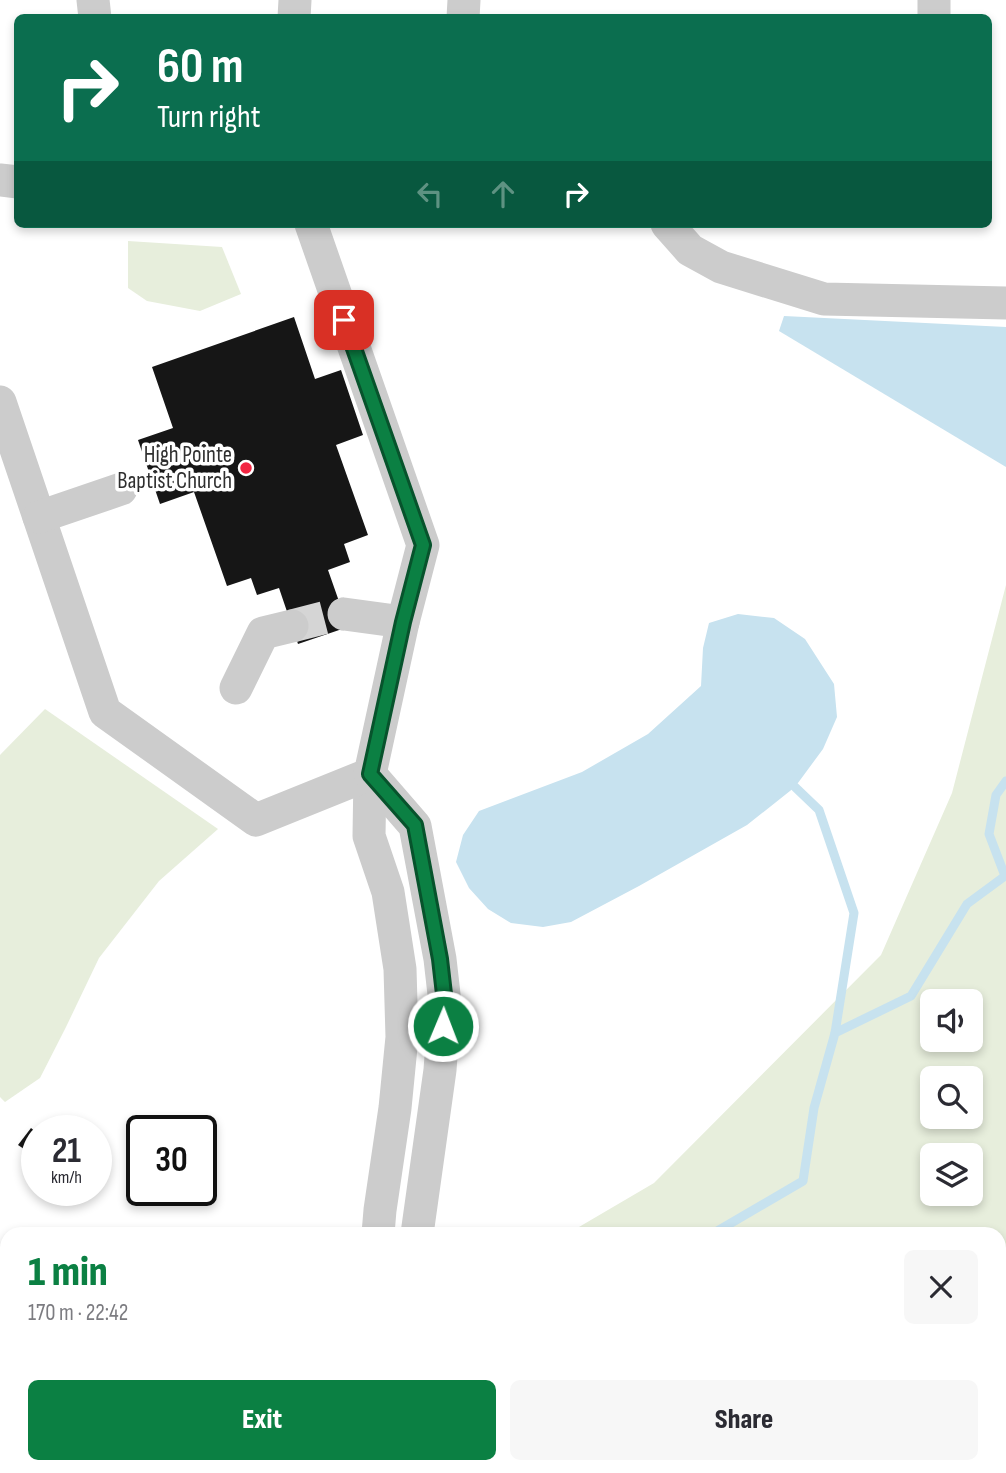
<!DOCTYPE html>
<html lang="en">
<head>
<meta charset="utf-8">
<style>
  :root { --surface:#fff; --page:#f7f7f7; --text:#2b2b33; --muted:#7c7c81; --accent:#0b8043 }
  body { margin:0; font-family:"Sofia Sans Condensed",sans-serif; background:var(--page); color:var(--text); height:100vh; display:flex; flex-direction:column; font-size:26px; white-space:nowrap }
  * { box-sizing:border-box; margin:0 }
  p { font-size:23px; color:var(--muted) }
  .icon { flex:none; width:38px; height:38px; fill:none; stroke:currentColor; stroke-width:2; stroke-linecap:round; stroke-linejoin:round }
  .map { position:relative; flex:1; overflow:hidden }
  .panel { position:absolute; left:0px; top:1227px; width:1006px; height:247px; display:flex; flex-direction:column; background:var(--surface); border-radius:21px 21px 0 0; box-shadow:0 4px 10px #0003 }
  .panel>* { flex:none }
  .guide { position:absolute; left:14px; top:14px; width:978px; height:214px; border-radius:10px; box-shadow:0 4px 10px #0003; background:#0b6e4f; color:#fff; overflow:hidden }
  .fabs { position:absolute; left:920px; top:989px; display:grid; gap:14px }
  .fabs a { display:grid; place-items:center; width:63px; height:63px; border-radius:10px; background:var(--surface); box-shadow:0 4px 10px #0003; font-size:35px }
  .speed { position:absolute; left:21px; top:1115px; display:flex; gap:14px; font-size:35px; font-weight:700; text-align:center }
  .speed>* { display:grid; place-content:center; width:91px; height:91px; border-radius:50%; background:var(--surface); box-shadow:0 4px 10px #0003; line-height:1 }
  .speed small { font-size:18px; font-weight:400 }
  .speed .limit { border:4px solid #111; border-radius:10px; background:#fff; color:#111 }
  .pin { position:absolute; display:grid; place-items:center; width:60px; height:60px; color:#fff; margin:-30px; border-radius:14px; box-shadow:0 4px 10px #0006 }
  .me { position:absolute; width:77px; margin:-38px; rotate:1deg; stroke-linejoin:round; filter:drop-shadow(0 0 5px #0008) }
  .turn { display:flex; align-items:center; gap:24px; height:147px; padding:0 28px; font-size:32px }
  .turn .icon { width:91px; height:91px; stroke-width:2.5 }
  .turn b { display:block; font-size:49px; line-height:60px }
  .lanes { display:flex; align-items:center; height:66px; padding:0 28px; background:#0003; justify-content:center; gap:35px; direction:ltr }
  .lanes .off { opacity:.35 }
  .round { display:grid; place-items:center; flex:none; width:74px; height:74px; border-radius:10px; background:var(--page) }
  .headline { display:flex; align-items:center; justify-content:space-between; height:119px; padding:0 28px }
  h1 { font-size:42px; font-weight:800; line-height:52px; color:var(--accent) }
  .button { display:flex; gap:14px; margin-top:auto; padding:14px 28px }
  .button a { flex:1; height:80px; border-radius:10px; background:var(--accent); color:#fff; font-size:28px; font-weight:800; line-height:80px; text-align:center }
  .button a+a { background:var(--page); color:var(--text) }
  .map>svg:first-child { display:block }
  .green { fill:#e7eedc; fill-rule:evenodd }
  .water { fill:#c7e2ef }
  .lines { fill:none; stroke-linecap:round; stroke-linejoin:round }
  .stream { stroke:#c7e2ef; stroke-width:9 }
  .building { fill:#161616 }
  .minor-tunnel { stroke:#d5d5d5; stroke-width:33; stroke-dasharray:33 17; stroke-linecap:butt }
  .path { stroke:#ccc; stroke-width:4.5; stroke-dasharray:3.5 3.5; stroke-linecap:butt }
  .minor { stroke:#ccc; stroke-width:33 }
  .major { stroke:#a7a7a7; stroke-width:38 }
  .route-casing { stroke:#07532c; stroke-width:18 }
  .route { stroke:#0b8043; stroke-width:12 }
  .poi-dot { fill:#f22542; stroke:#fff; stroke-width:2.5 }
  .labels { text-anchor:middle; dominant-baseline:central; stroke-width:7; stroke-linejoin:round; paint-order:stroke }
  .poi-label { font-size:23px; fill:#2f2f2f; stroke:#fff; text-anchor:end }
</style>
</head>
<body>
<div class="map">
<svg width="1006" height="1473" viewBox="0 0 1006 1473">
  <rect width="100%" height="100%" fill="#fff"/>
  <g class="green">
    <polygon points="128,241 222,247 241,294 200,311 147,301 128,288"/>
    <path d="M 1006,585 L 1006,1331 L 999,1343 L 999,1234 L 567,1234 L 654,1183 L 881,955 L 952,793 ZM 933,1001 L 971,1001 L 971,1040 L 933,1040 ZM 933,1078 L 971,1078 L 971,1116 L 933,1116 ZM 933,1155 L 971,1155 L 971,1194 L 933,1194 Z"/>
    <polygon points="45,709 218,829 159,881 99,958 66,1027 40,1078 5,1102 0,1097 0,755"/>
    <polygon points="453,1467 453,1466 929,1467 925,1473 454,1473"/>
  </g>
  <g class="water">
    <polygon points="784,316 1006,327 1006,467 779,331"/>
    <polygon points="738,614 774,618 805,639 834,684 837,717 823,749 795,787 747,825 639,886 571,922 543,927 511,923 488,909 469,888 456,862 463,835 479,811 582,772 648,734 701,686 703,648 709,623"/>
  </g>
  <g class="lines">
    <g class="stream">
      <polyline points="795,787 819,810 854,913 835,1033"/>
      <polyline points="709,1234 714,1233 803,1181 814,1108 835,1033 911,996 967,904 1005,876 989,834 996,795 1006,781"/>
      <polyline points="473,1473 477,1466"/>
    </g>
  </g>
  <g class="building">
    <polygon points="294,317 315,379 341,370 363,435 336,445 368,535 344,544 350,562 328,570 348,627 298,644 279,588 257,595 251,578 227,586 194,492 160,504 138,440 173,428 152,367"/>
    <polygon points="31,1128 37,1133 37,1137 27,1151 18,1145"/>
    <polygon points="0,1279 7,1279 7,1302 0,1301"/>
    <rect x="0" y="1380" width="7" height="83"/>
    <polygon points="12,1466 60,1466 59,1473 12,1471"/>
    <polygon points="218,1466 326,1466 329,1469 325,1473 212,1473"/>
  </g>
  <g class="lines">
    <polyline class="minor-tunnel" points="292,626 338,614 344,614"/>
    <g class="path">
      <polyline points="731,1466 738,1473"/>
      <polyline points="171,1473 178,1466"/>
    </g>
    <g class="minor">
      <polyline points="93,0 95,18"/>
      <polyline points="294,18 295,0"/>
      <polyline points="463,18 464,0"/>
      <polyline points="934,18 934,0"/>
      <polyline points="0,180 18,182"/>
      <polyline points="311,224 423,545 403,622 370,774 369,836 388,892 400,969 402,1037 395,1108 380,1210 378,1234"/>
      <polyline points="667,224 690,250 721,267 824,299 1006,303"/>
      <polyline points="0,402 105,712 256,820 370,774"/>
      <polyline points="39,517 121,489"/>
      <polyline points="344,614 403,622"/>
      <polyline points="236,688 263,633 292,626"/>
      <polyline points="370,774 415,826 440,959 445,1003 440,1070 417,1234"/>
      <polyline points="0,1321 7,1322"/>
      <polyline points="405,1466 407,1473"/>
      <polyline points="434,1466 437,1473"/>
      <polyline points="112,1473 118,1466"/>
    </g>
    <g class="major">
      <polyline points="999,1437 1006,1425"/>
      <polyline points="980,1473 984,1466"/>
    </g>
  </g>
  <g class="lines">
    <defs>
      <polyline id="route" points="344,320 423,545 403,622 370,774 415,825 440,959 445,1003 443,1026"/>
    </defs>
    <use href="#route" class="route-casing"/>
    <use href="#route" class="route"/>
  </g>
  <circle class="poi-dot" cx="246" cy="468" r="7"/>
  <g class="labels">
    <g class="poi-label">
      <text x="232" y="455">High Pointe<tspan x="232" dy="26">Baptist Church</tspan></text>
    </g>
  </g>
</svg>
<div class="fabs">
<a><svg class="icon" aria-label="sound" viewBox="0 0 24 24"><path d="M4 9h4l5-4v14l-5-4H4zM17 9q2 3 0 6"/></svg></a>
<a><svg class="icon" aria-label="search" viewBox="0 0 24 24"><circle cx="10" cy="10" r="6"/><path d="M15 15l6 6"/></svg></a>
<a><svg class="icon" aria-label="layers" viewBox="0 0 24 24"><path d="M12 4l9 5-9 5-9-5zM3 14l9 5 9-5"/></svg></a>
</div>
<div class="speed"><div>21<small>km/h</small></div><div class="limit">30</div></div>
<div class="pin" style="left:344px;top:320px;background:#d93025"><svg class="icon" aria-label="arrive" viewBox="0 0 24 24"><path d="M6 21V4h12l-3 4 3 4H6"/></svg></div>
<svg class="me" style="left:443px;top:1026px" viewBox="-20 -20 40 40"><circle r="17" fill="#0b8043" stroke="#fff" stroke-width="3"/><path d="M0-11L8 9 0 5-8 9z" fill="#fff"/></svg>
<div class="guide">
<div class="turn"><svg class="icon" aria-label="right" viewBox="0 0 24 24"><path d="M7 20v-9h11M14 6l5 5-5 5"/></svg><div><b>60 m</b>Turn right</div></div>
<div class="lanes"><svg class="icon off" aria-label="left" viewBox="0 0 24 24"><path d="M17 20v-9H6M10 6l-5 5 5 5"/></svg><svg class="icon off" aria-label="ahead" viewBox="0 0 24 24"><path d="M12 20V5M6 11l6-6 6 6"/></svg><svg class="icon" aria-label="right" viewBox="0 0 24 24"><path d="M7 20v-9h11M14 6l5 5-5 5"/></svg></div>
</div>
<section class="panel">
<div class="headline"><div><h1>1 min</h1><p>170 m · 22:42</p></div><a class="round"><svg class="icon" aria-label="close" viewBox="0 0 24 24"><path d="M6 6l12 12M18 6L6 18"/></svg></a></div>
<div class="button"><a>Exit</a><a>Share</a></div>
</section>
</div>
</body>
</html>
